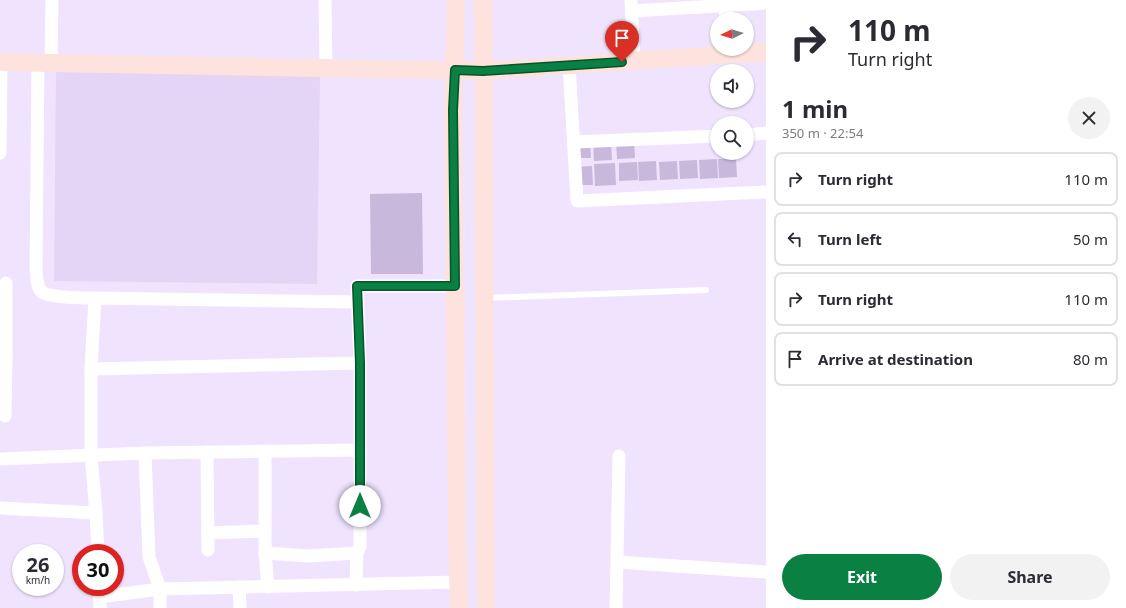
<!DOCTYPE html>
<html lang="en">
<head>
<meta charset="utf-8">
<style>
  :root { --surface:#fff; --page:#f2f2f3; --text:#2b2b33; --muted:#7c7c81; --line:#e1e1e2; --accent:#0b8043 }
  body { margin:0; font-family:"Noto Sans",sans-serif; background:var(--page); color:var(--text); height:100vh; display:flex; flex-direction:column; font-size:15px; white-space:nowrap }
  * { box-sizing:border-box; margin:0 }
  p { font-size:13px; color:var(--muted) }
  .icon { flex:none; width:22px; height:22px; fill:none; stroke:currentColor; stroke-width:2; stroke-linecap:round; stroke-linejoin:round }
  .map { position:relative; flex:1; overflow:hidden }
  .drawer { display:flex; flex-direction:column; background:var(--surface); width:360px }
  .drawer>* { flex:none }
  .guide { background:#fff; color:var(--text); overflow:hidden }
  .needle { width:26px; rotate:265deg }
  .buttons { position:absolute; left:710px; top:12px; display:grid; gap:8px }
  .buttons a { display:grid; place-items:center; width:44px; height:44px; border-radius:50%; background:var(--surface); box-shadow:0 1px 3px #0004; font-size:20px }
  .speed { position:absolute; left:12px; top:544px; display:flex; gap:8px; font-size:20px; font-weight:700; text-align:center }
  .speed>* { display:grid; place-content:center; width:52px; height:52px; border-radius:50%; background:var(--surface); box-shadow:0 1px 3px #0004; line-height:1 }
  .speed small { font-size:10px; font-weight:400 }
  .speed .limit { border:6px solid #d22; background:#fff; color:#111 }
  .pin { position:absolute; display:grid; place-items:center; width:34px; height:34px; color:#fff; margin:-41px -17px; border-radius:50% 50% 50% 0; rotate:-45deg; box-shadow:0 0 4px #0007 }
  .pin .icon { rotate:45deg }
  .me { position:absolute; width:44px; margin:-22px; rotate:0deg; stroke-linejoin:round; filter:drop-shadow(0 0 3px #0008) }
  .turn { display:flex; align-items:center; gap:14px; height:84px; padding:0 16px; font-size:18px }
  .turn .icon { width:52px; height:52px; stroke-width:2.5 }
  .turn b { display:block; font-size:28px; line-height:34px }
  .round { display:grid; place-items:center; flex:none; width:42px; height:42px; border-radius:21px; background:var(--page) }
  .summary { display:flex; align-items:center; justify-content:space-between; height:68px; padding:0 16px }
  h1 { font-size:24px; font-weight:700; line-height:30px }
  .button { display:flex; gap:8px; margin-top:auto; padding:8px 16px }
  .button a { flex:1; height:46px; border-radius:24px; background:var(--accent); color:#fff; font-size:16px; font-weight:700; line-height:46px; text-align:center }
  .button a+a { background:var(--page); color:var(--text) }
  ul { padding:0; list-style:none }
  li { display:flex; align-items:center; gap:12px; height:54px; margin:0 8px 6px; padding:0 8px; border:2px solid var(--line); border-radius:8px }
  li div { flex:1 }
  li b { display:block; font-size:15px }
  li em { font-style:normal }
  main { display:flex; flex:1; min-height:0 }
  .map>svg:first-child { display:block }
  .built { fill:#e4d5f6 }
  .building { fill:#c8b9dc }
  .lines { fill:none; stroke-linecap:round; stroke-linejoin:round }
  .lane { stroke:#fff; stroke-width:6 }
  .street { stroke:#fff; stroke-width:13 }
  .secondary { stroke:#fde2dd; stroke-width:18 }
  .route-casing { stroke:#07532c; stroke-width:10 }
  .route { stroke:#0b8043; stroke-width:7 }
</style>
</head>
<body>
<main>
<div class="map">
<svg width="766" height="608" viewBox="0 0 766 608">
  <rect width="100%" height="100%" fill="#efe3fe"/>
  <polygon class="built" points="56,72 320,75 317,284 54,281"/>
  <g class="building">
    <polygon points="590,139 591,158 573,158 572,140"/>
    <polygon points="634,140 635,158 617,159 616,141"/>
    <polygon points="593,142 611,142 612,160 594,161"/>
    <polygon points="717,159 718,178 700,179 699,160"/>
    <polygon points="718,159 736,159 737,177 719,178"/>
    <polygon points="697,160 698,178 680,179 679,161"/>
    <polygon points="656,161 657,180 639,181 638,162"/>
    <polygon points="677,161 678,179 660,180 659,162"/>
    <polygon points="637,162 638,180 619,181 619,163"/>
    <polygon points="615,163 616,185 595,186 594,164"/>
    <polygon points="592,166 593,185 575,185 574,167"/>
    <polygon points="422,193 423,274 371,274 370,194"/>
  </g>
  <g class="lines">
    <polyline class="lane" points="485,298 706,290"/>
    <g class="street">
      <polyline points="325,0 326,68"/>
      <polyline points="631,0 634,61"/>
      <polyline points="725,0 726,19"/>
      <polyline points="632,11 766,3"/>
      <path d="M 38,62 L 36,269 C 37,276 36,287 42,292 C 50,298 84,298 95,298"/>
      <polyline points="51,63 52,0"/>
      <polyline points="569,65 577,201 766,192"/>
      <polyline points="747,135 766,133"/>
      <polyline points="574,142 717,136"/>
      <polyline points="0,153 1,62"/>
      <polyline points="0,358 6,358 5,416"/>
      <polyline points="6,358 6,283"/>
      <polyline points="91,369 360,363"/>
      <polyline points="265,451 265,553 268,587"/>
      <polyline points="207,452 208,550"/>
      <polyline points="0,459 145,453 360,450"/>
      <polyline points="0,508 96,513"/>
      <polyline points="208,533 265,531"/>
      <polyline points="98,553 96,513 91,455 91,369 95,298 358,302"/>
      <polyline points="265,553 308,556 357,553 360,547 360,363 357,286 455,286"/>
      <polyline points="617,562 766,572"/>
      <polyline points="356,585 357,553"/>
      <polyline points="99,587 100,608"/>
      <polyline points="239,587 240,608"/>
      <polyline points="99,597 160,589 149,557 145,453"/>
      <polyline points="160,608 160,589 458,582"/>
      <polyline points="616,608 619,456"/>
    </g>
    <g class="secondary">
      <polyline points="456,0 453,110 457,532 459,608"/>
      <polyline points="483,0 486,608"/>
      <polyline points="0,62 483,71 766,52"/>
    </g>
  </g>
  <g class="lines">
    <defs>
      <polyline id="route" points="360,506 360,363 357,286 455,286 453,110 455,70 483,71 622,62"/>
    </defs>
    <use href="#route" class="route-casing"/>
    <use href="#route" class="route"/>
  </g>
</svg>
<div class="buttons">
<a><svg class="needle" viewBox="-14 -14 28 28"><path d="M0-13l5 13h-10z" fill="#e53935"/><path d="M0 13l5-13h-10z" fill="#7c7c81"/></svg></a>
<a><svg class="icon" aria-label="sound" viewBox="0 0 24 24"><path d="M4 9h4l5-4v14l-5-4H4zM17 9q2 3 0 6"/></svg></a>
<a><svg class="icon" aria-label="search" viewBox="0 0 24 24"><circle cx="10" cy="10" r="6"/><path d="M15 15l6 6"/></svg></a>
</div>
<div class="speed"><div>26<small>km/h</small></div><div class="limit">30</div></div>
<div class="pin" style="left:622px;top:62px;background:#d93025"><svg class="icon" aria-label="arrive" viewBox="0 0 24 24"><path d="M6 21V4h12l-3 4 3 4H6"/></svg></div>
<svg class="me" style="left:360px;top:506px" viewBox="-20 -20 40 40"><circle r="19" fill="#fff"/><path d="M0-13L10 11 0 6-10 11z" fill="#0b8043"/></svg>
</div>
<section class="drawer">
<div class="guide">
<div class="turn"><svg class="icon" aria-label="right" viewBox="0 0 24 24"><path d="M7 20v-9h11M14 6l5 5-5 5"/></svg><div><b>110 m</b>Turn right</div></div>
</div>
<div class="summary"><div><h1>1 min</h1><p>350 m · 22:54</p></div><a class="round"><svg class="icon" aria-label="close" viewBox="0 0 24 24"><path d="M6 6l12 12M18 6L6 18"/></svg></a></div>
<ul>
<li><svg class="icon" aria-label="right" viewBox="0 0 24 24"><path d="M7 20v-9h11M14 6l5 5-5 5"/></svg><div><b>Turn right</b></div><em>110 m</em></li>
<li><svg class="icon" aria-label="left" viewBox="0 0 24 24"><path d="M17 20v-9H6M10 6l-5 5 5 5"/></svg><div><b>Turn left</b></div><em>50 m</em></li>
<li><svg class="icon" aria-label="right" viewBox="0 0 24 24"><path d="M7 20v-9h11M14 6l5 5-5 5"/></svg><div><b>Turn right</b></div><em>110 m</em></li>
<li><svg class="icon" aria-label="arrive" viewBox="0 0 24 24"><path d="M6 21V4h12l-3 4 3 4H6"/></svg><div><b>Arrive at destination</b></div><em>80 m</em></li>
</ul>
<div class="button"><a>Exit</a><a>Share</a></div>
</section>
</main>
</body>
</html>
